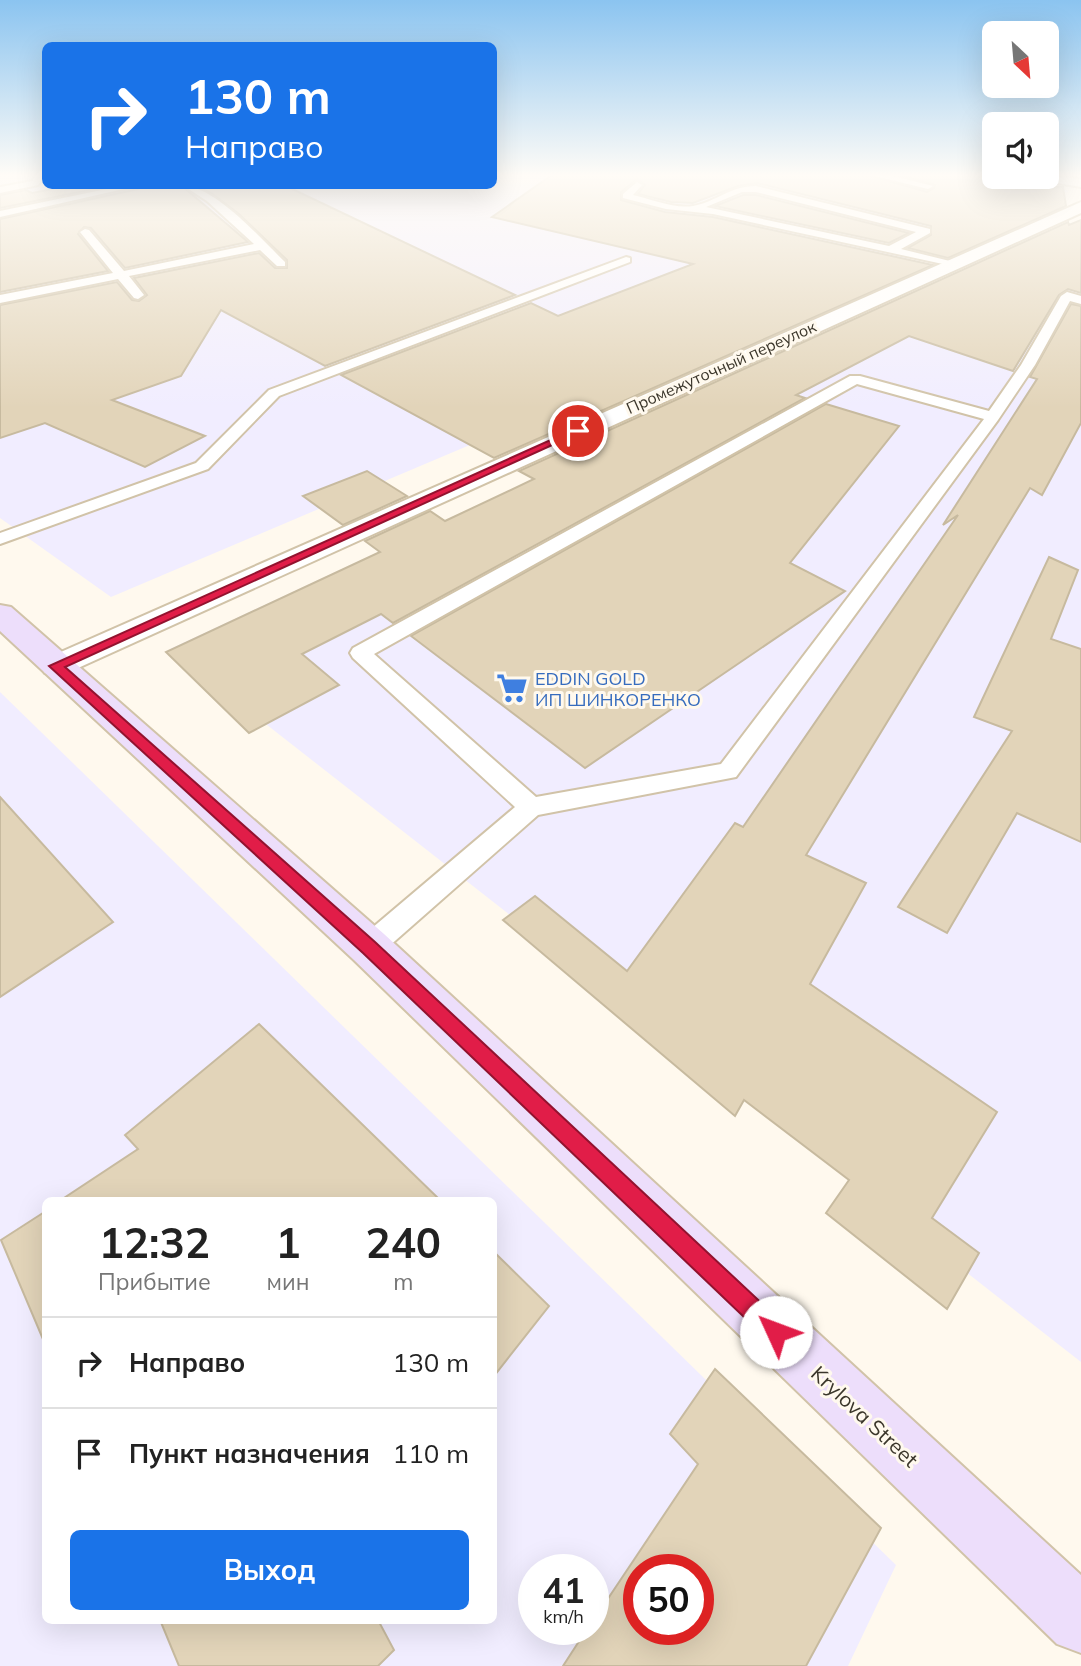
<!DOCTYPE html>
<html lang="ru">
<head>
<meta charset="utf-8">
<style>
  :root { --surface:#fff; --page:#f6f6f6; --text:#222; --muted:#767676; --line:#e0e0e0; --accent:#1a73e8 }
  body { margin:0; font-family:Mulish,sans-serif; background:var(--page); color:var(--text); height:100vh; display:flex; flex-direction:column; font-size:26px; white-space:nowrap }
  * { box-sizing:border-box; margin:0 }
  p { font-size:23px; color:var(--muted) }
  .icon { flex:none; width:38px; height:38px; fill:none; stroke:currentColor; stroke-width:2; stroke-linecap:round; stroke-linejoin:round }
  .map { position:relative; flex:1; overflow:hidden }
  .side { position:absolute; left:42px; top:1197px; width:455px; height:427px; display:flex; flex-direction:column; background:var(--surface); border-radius:10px; box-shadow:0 7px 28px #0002 }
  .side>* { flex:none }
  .guide { position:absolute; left:42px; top:42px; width:455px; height:147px; border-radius:10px; box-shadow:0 7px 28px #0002; background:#1a73e8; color:#fff; overflow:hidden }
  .needle { width:46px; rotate:154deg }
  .controls { position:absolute; left:982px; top:21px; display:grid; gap:14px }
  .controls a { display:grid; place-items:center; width:77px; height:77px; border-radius:10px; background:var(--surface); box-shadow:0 7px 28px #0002; font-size:35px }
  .speed { position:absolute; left:518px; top:1554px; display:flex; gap:14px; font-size:35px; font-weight:700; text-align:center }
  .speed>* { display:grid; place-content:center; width:91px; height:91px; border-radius:50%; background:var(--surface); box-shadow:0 7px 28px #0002; line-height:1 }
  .speed small { font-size:18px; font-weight:400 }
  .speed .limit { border:10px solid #d22; background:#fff; color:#111 }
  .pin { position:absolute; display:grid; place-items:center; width:60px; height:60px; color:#fff; margin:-30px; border:4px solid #fff; border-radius:50%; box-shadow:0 2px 7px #0007 }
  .me { position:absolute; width:77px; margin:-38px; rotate:313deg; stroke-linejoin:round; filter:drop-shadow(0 0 5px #0008) }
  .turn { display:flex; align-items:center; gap:24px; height:147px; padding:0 28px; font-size:32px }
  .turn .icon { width:91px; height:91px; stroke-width:2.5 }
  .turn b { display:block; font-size:49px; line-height:60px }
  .eta { display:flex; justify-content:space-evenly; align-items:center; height:119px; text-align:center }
  .eta b { font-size:42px; font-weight:700; line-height:49px }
  .cta { display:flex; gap:14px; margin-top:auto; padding:14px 28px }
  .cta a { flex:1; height:80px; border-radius:10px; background:var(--accent); color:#fff; font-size:28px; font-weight:700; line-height:80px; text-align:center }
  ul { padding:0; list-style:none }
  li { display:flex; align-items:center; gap:21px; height:91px; padding:0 28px; border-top:2px solid var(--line) }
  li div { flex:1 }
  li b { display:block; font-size:26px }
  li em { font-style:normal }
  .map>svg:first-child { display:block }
  .industrial { fill:#f1edff; fill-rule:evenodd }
  .building { fill:#e2d4b9; stroke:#c7ba9f; stroke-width:2; fill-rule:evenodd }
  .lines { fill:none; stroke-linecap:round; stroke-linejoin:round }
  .service-casing { stroke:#d1c3a8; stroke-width:4 }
  .minor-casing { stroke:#d1c3a8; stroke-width:4 }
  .secondary-casing { stroke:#d1c3a8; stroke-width:4 }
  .service { fill:#fff; fill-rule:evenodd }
  .minor { fill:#fff; fill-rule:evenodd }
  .secondary { fill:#eddefb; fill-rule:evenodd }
  .route { fill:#e11d48; stroke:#92132f; stroke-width:2 }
  .labels { text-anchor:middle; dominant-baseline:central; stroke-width:6; stroke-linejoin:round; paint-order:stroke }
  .far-street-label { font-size:16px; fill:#3b362b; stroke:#fff9ee }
  .shop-label { font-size:18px; fill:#366cbe; stroke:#fff9ee; text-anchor:start }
  .near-street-label { font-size:21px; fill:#3b362b; stroke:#fff9ee }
</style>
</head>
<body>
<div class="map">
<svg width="1081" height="1666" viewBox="0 0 1081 1666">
  <rect width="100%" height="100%" fill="#fff9ee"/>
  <g class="industrial">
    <polygon points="0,175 45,175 46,186 494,186 494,175 986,175 1069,191 111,597 0,518"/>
    <polygon points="1081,225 1081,1362 170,649"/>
    <path d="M 0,692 L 896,1565 L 848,1666 L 0,1666 ZM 46,1200 L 494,1200 L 494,1620 L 46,1620 ZM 534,1570 L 593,1570 L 593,1629 L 534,1629 ZM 639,1570 L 698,1570 L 698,1629 L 639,1629 Z"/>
  </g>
  <g class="building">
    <polygon points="552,175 868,175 927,192 934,188 935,185 900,175 985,175 1044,186 1063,187 1066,206 948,258 908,248 931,235 931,226 757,183 738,186 693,203 671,202 638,194 645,185 637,179 621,192 621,200 665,212 713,217 933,265 494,458 341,375 531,303 558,316 693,264 492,217"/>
    <polygon points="68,186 110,186 0,208 0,195 26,190 32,193"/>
    <polygon points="140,186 182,186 248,242 125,268 91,228 84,227 78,234 108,271 0,292 0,219 138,189"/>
    <polygon points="195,186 286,186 515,295 325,366 221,310 181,376 112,400 205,436 145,467 45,423 0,438 0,305 117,282 132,300 139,301 147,295 134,278 259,253 275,268 287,268 287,260 239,214 211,193"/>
    <polygon points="743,195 756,195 909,233 889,243 715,206"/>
    <polygon points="1081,220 1081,293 1068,289 1059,295 1013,371 909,336 796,395 805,398 393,623 381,614 302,654 339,685 249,733 166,652 380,552 365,541 430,511 445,521 534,479 519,471 1068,222 1069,225"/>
    <polygon points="1071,304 1081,306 1081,423 1042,495 1030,488 806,855 866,883 810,984 997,1112 932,1218 979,1253 947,1309 826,1213 849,1180 744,1100 735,1116 503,920 535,896 627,971 735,823 743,827 958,515 943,525 1037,379 1030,377"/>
    <polygon points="826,404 899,426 790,563 845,591 585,768 411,636"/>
    <polygon points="367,471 407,496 343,525 303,496"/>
    <polygon points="1049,557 1078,570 1051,639 1081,649 1081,842 1017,813 947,933 898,907 1012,731 974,717"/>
    <polygon points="0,797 113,922 0,997"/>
    <polygon points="259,1024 440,1200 61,1200 138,1149 125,1135"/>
    <polygon points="46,1211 46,1344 45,1344 1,1240"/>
    <polygon points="494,1252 549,1306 494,1376"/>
    <path d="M 715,1369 L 881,1528 L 806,1666 L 563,1666 L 587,1629 L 593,1629 L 593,1621 L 698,1464 L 670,1434 ZM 639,1570 L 698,1570 L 698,1629 L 639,1629 Z"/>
    <polygon points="160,1620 378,1620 394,1650 378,1666 179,1666"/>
  </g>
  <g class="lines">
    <defs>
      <g id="service">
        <polygon points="35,175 45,175 38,185 0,193 0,187 32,181"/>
        <polygon points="871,175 889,175 933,186 928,189"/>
        <path d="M 637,182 L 642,185 L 633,195 C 651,199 674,209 693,206 C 716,202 730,186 756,186 L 930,229 L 930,233 L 901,249 L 958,263 L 952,266 L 713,214 L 666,209 L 623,198 L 623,194 ZM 742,192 L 756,192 L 916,232 L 889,246 L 706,207 Z"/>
        <polygon points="121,186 137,186 0,217 0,211"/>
        <path d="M 184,186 C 215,186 262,240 285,262 L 285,266 L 277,266 L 260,250 L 129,276 L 144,295 L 138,299 L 134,298 L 118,279 L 0,303 L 0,295 L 113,273 L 80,232 L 85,229 L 89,230 L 124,271 L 254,244 L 207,201 Z"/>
        <polygon points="626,257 630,258 630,262 279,396 208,469 0,544 0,533 196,463 269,390"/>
        <path d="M 1067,292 L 1081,296 L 1081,304 L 1070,301 L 1035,365 L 998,420 L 736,777 L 538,815 L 379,955 L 369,959 L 359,955 L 355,947 L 359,939 L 515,807 L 353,658 L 350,653 L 353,648 L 850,376 L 860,376 L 989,411 L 1021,365 L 1061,296 ZM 857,384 L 984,419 L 721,764 L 536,797 L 374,654 Z"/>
      </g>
      <g id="minor">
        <polygon points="1046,175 1081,179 1081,187 1045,181 1038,177"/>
        <polygon points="1081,202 1081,213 67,673 56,676 45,673 40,666 45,659"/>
      </g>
      <polygon id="secondary" points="0,605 11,607 384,934 1081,1575 1081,1653 1057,1644 354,960 0,631"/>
    </defs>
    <use href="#service" class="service-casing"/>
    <use href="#minor" class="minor-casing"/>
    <use href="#secondary" class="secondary-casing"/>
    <use href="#service" class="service"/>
    <use href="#minor" class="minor"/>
    <use href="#secondary" class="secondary"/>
  </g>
  <linearGradient id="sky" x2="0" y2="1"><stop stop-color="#8bc4f0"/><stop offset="0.43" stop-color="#fffcf7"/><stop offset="1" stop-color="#fffcf7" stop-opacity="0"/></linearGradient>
  <rect width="1081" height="408" fill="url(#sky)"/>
  <polygon class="route" points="575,429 583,431 65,667 375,942 784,1324 787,1332 784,1340 776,1344 768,1340 363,953 49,666"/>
  <defs>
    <symbol id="supermarket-bare" viewBox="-9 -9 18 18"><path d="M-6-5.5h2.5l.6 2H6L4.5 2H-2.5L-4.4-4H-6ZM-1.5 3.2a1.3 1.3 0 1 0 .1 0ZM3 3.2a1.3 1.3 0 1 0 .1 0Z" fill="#3f7fe0" stroke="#fff9ee" stroke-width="2.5" paint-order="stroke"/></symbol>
  </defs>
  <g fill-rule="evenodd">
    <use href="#supermarket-bare" x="490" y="666" width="44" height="44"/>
  </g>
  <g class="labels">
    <g class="far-street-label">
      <text transform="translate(721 367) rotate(-24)">Промежуточный переулок</text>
    </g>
    <g class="shop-label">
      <text x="535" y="678">EDDIN GOLD<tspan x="535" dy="21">ИП ШИНКОРЕНКО</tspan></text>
    </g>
    <g class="near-street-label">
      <text transform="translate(865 1416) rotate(43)">Krylova Street</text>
    </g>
  </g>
</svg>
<div class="controls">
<a><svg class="needle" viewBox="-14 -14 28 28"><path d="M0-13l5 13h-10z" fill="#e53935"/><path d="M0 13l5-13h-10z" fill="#767676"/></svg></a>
<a><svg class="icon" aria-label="sound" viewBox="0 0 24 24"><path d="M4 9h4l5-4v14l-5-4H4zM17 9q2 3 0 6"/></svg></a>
</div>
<div class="speed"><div>41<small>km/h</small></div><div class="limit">50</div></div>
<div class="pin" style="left:578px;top:431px;background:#d93025"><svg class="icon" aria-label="arrive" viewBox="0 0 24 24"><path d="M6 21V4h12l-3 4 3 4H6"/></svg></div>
<svg class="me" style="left:776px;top:1332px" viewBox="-20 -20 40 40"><circle r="19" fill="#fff"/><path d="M0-13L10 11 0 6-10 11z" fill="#e11d48"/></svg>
<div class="guide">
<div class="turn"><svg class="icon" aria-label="right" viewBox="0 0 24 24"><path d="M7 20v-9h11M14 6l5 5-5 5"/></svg><div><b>130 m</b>Направо</div></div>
</div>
<section class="side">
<div class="eta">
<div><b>12:32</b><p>Прибытие</p></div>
<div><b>1</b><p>мин</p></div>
<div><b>240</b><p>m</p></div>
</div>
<ul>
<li><svg class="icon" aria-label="right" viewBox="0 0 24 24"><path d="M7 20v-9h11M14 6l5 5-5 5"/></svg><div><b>Направо</b></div><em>130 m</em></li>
<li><svg class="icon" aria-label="arrive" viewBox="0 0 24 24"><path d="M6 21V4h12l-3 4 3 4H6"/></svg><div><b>Пункт назначения</b></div><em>110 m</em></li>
</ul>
<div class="cta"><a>Выход</a></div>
</section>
</div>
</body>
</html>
